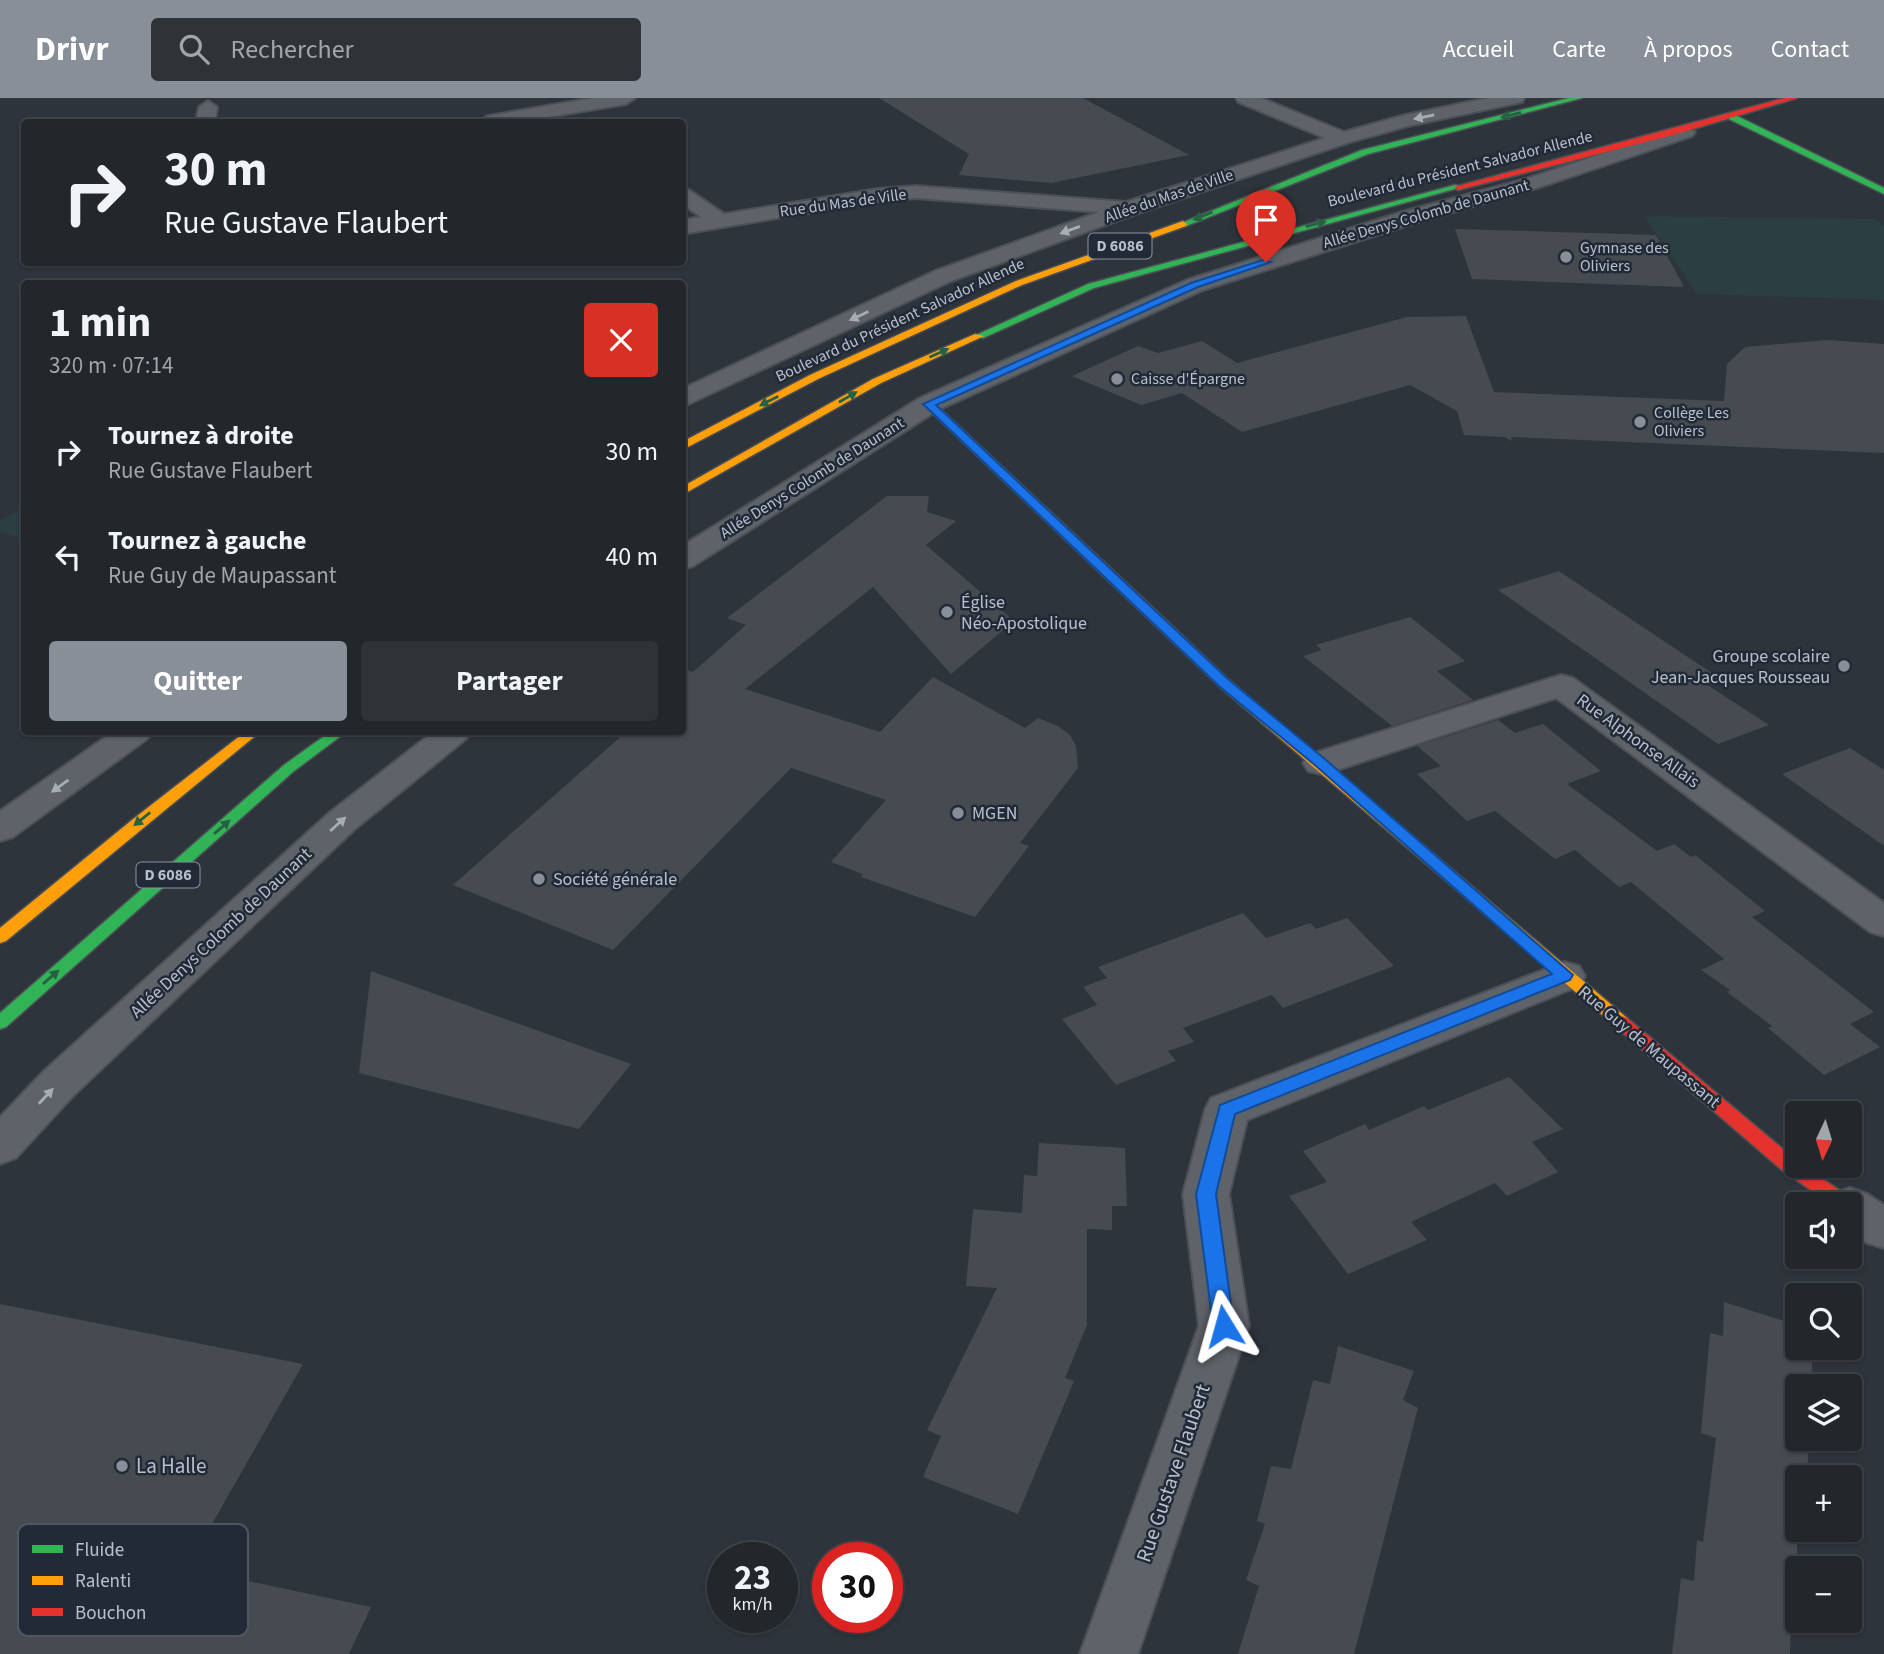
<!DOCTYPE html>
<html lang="fr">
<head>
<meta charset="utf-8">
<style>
  :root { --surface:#22272c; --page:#2e3338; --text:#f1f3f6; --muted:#a2a5a9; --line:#3f4448; --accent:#888f99 }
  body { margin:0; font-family:"Source Sans 3",sans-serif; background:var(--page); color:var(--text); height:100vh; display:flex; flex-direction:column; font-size:26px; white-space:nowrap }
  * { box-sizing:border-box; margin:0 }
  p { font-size:23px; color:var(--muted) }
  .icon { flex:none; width:38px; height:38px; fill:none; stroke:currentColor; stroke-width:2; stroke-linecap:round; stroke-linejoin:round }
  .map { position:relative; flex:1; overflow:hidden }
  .drawer { position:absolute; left:21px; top:182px; width:665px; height:455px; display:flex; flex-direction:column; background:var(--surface); border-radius:7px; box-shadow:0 2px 5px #0004,0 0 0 2px var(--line) }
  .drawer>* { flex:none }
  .hud { position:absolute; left:21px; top:21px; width:665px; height:147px; border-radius:7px; box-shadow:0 2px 5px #0004,0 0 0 2px var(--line); background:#22272c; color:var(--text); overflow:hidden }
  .needle { width:46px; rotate:184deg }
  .buttons { position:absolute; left:1785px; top:1003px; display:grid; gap:14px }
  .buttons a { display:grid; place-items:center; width:77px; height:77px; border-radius:7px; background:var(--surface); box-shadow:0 2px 5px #0004,0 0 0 2px var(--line); font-size:35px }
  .speed { position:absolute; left:707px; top:1444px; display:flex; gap:14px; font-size:35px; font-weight:700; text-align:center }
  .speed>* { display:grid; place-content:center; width:91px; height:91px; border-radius:50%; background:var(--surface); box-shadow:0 2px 5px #0004,0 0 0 2px var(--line); line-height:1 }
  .speed small { font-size:18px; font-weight:400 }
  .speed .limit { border:10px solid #d22; background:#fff; color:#111 }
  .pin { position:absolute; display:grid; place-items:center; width:60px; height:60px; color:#fff; margin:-72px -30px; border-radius:50% 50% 50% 0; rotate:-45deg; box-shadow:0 0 7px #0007 }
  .pin .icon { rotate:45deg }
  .me { position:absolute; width:77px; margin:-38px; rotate:352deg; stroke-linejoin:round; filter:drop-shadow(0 0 5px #0008) }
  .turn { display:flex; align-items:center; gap:24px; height:147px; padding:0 28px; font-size:32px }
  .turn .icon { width:91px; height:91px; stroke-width:2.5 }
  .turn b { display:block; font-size:49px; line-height:60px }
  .round { display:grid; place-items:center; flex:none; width:74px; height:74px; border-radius:7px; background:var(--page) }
  .head { display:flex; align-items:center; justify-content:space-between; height:119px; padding:0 28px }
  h1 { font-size:42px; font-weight:700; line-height:52px }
  .cta { display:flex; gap:14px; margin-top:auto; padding:14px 28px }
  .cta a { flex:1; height:80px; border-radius:7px; background:var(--accent); color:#fff; font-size:28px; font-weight:700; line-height:80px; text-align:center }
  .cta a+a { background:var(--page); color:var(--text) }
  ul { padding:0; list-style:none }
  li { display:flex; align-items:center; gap:21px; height:105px; padding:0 28px }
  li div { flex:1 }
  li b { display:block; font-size:26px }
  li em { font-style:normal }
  header { display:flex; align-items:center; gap:42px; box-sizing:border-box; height:98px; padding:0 35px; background:var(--accent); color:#fff }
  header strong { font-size:33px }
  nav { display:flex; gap:38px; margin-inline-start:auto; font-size:24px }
  .search { width:490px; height:63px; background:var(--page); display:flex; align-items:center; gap:18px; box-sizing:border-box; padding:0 24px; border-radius:7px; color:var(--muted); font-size:26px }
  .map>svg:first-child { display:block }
  .green { fill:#2b3e41 }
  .building { fill:#464b51 }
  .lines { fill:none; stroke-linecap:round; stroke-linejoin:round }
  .street-casing { stroke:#4c5056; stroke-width:4 }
  .fast-casing { stroke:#4c5056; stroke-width:3 }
  .slow-casing { stroke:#4c5056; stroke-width:3 }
  .jam-casing { stroke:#4c5056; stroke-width:3 }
  .street { fill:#5e6269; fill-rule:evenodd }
  .fast { fill:#30b455; fill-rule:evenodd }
  .slow { fill:#ff9f0a; fill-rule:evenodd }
  .jam { fill:#e5322d; fill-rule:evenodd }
  .oneway { fill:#276142 }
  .oneway2 { fill:#a7adb7 }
  .route { fill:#1a73e8; stroke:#114b97; stroke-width:2 }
  .poi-dot { fill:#888f99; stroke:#212a36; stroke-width:2.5 }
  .labels { text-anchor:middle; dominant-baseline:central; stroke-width:5; stroke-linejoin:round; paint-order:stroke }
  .far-street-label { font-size:16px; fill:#b9c0cb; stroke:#212a36 }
  .shield { fill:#212a36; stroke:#8b939e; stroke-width:2 }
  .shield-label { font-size:16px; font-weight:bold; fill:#b9c0cb }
  .far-poi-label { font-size:16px; fill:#b9c0cb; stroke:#212a36; text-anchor:start }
  .poi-label { font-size:18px; fill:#b9c0cb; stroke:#212a36; text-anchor:start }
  .street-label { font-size:18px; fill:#b9c0cb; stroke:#212a36 }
  .near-poi-label { font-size:21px; fill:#b9c0cb; stroke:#212a36; text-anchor:start }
  .near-street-label { font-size:21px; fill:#b9c0cb; stroke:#212a36 }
  .key { fill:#212a36; stroke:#4f5763; stroke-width:2 }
  .key-label { font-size:19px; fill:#b9c0cb }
</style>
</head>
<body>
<header>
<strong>Drivr</strong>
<div class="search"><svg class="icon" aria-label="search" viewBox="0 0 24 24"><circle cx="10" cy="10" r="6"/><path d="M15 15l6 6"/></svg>Rechercher</div>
<nav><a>Accueil</a><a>Carte</a><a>À propos</a><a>Contact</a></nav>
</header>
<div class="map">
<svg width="1884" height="1556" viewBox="0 0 1884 1556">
  <rect width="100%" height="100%" fill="#2e343b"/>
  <g class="green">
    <polygon points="1644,118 1874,121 1884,127 1884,202 1697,196"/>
    <polygon points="24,409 24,441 0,434 0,423"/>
  </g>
  <g class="building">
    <polygon points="879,0 1083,0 1189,57 1051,85 959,77 969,56"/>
    <polygon points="1455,131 1656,137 1684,189 1472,181"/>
    <polygon points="1466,218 1494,294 1724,303 1727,266 1745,249 1827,242 1884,246 1884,355 1511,339 1512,343 1505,339 1464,337 1457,313 1410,287 1242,334 1182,295 1141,307 1072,278 1138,248 1158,255 1202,243 1237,265 1407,219"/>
    <polygon points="887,398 929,398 927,414 956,423 926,447 1014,523 951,576 873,489 745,591 880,634 933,579 1025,630 1038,620 1058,628 1070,637 1076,648 1078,670 1020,745 1029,748 975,819 861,779 863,776 831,764 886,702 791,670 613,852 453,787 626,634 682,634 682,571 693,574 746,527 727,520"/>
    <polygon points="1559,473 1724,583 1709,588 1769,627 1718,646 1498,492"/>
    <polygon points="1410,519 1465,563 1437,573 1473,602 1392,628 1303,558 1322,552 1316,547"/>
    <polygon points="1498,622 1515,635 1543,626 1601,673 1567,686 1657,753 1674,746 1691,759 1695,757 1765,813 1752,819 1874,914 1850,926 1880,949 1824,977 1768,930 1772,928 1727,894 1730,892 1701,872 1724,861 1631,784 1619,789 1575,752 1555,761 1495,713 1467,723 1417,676 1441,668 1417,648"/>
    <polygon points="1850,650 1884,672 1884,748 1782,676"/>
    <polygon points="1243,815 1266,840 1310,825 1316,831 1347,820 1394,868 1283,910 1272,897 1183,930 1194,944 1168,953 1176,963 1116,987 1062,921 1097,907 1083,889 1107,880 1098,869"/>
    <polygon points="371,873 631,966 579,1031 359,975"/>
    <polygon points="1509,979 1563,1031 1532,1044 1558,1074 1507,1098 1495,1085 1411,1124 1427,1142 1348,1176 1289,1098 1327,1084 1303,1053 1365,1026 1369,1032 1424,1008 1428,1012"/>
    <polygon points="1039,1045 1125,1050 1127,1108 1112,1108 1112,1132 1087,1131 1087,1227 1065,1280 1074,1283 1018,1416 923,1379 941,1338 927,1332 997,1190 966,1188 973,1111 1022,1115 1024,1077 1037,1078"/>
    <polygon points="1724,1204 1797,1227 1797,1250 1813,1250 1811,1288 1797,1288 1797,1340 1809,1340 1807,1379 1797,1379 1797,1527 1791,1525 1790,1556 1672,1556 1681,1480 1694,1483 1697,1442 1703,1444 1716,1340 1701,1335 1710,1235 1723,1238"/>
    <polygon points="0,1206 303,1266 187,1470 371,1509 349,1556 0,1556"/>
    <polygon points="1338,1248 1414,1273 1403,1302 1418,1310 1354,1556 1238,1556 1259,1488 1246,1482 1265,1426 1257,1423 1271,1368 1291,1371 1313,1282 1330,1286"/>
  </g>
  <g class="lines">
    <defs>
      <g id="street">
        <polygon points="593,0 635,0 626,6 518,24 478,24 488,18"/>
        <polygon points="1236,0 1261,0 1344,34 1405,17 1488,0 1524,0 1522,4 1408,28 1350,44 1138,115 951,183 682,309 682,291 935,173 1099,114 916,100 878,103 682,136 682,122 701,119 682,106 682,90 689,92 724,116 878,91 916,88 1126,104 1325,40 1238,4"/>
        <polygon points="208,3 217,9 215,24 196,24 199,9"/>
        <polygon points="1685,28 1695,34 1692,38 1540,89 1418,124 1203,192 938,312 693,468 682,471 682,448 920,300 1187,182 1402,114 1526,81"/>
        <polygon points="1561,577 1573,580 1884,805 1884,838 1870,834 1556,600 1334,673 1321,676 1308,673 1303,665 1308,657"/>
        <polygon points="113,634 152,634 147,641 13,739 0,743 0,713"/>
        <polygon points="433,634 471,634 466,641 355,731 74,997 16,1060 0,1066 0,1019 44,973 329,715"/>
        <polygon points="1564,864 1579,868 1585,878 1579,888 1247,1022 1229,1096 1249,1228 1138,1556 1080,1556 1199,1228 1183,1096 1205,1012 1211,1000"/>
        <polygon points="1850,1090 1867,1096 1884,1107 1884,1150 1867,1145 1850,1133 1850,1106 1828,1106 1833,1096"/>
      </g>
      <g id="fast">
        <polygon points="1569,0 1582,0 1368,56 1186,128 1179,126 1362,52"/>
        <polygon points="1729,17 1735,17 1884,90 1884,96 1729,21"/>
        <polygon points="1455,87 1462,89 1094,190 983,240 974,238 1088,186"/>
        <polygon points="330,634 346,634 294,673 6,929 0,931 0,915 284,667"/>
      </g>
      <g id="slow">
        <polygon points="1183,123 1187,126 1186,128 1022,187 818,281 682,352 682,344 810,277 1016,183"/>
        <polygon points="975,236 984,238 881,285 682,397 682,389 873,281"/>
        <polygon points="1163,523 1168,524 1229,582 1627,920 1630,924 1627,928 1615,928 1219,588 1158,530 1158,524"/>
        <polygon points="245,634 260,634 6,843 0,845 0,830 132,722"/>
      </g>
      <g id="jam">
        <polygon points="1785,0 1797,0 1673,37 1458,92 1454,89"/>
        <polygon points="925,304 933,304 1168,524 1168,530 1158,530 925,308"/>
        <polygon points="1621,918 1627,920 1797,1063 1797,1068 1804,1068 1852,1101 1855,1106 1852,1111 1850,1112 1850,1106 1831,1106 1782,1072 1615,928 1612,924 1615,920"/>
      </g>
    </defs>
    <use href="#street" class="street-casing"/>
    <use href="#fast" class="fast-casing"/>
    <use href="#slow" class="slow-casing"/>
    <use href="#jam" class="jam-casing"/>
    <use href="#street" class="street"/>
    <use href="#fast" class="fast"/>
    <use href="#slow" class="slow"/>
    <use href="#jam" class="jam"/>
  </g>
  <defs><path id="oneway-solid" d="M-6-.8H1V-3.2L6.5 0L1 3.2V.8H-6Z" transform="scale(1.75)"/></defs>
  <g class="oneway">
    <use href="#oneway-solid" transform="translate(1511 17) rotate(166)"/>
    <use href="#oneway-solid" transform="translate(1203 118) rotate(158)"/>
    <use href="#oneway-solid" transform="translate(1316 126) rotate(-15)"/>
    <use href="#oneway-solid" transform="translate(939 255) rotate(-24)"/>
    <use href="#oneway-solid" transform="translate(848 299) rotate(-30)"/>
    <use href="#oneway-solid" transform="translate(769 303) rotate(153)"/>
    <use href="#oneway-solid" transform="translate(142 721) rotate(141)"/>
    <use href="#oneway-solid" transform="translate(222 729) rotate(-41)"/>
    <use href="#oneway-solid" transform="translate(51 879) rotate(-41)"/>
  </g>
  <g class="oneway2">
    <use href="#oneway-solid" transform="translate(1424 19) rotate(168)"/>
    <use href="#oneway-solid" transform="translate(1070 132) rotate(160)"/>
    <use href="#oneway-solid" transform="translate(859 218) rotate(155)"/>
    <use href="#oneway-solid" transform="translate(60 688) rotate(144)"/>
    <use href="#oneway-solid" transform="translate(338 726) rotate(-42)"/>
    <use href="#oneway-solid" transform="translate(46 998) rotate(-47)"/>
  </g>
  <polygon class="route" points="1263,162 1271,164 1198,189 936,307 1229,582 1326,662 1573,877 1570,882 1235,1016 1216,1096 1234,1228 1231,1234 1224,1237 1216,1234 1213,1228 1196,1096 1220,1007 1552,876 1316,668 1219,588 923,306 1191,185"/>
  <g class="poi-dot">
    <circle cx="1566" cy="159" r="7"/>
    <circle cx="1117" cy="281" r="7"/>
    <circle cx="1640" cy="324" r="7"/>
    <circle cx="947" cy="514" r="7"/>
    <circle cx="1844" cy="568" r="7"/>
    <circle cx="958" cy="715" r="7"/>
    <circle cx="539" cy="781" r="7"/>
    <circle cx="122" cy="1368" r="7"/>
  </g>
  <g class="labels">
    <g class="far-street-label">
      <text transform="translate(1460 71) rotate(-14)">Boulevard du Président Salvador Allende</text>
      <text transform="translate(1169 98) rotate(-19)">Allée du Mas de Ville</text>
      <text transform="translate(843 105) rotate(-8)">Rue du Mas de Ville</text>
      <text transform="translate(1426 116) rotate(-16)">Allée Denys Colomb de Daunant</text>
      <text transform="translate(900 222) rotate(-25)">Boulevard du Président Salvador Allende</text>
      <text transform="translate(812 380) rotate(-32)">Allée Denys Colomb de Daunant</text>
    </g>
    <g class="shield">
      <rect x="1088.5" y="135.5" width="63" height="25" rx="5"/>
      <rect x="136.5" y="764.5" width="63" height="25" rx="5"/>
    </g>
    <g class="shield-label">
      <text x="1120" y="148">D 6086</text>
      <text x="168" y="777">D 6086</text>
    </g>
    <g class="far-poi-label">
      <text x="1580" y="150">Gymnase des<tspan x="1580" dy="18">Oliviers</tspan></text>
      <text x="1131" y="281">Caisse d'Épargne</text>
      <text x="1654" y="315">Collège Les<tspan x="1654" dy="18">Oliviers</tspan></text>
    </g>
    <g class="poi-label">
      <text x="961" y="504">Église<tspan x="961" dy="21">Néo-Apostolique</tspan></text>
      <text x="1830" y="558" text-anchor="end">Groupe scolaire<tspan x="1830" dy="21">Jean-Jacques Rousseau</tspan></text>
      <text x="972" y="715">MGEN</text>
      <text x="553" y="781">Société générale</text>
    </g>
    <g class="street-label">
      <text transform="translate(1638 643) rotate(36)">Rue Alphonse Allais</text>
      <text transform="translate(221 835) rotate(-43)">Allée Denys Colomb de Daunant</text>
      <text transform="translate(1649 949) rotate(40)">Rue Guy de Maupassant</text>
    </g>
    <g class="near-poi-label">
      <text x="136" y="1368">La Halle</text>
    </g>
    <g class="near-street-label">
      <text transform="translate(1173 1375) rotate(-71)">Rue Gustave Flaubert</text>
    </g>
  </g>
  <rect x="18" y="1426" width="230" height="112" rx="10" class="key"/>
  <rect x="32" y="1447" width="31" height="8" fill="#30b455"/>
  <rect x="32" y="1478" width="31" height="9" fill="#ff9f0a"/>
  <rect x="32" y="1510" width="31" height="8" fill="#e5322d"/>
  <g class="key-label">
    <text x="75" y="1458">Fluide</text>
    <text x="75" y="1489">Ralenti</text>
    <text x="75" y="1521">Bouchon</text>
  </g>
</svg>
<div class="buttons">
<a><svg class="needle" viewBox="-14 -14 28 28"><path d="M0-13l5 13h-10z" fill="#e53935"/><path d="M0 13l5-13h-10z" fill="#a2a5a9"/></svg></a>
<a><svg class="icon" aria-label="sound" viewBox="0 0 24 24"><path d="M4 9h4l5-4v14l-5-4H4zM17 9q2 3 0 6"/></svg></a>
<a><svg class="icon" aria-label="search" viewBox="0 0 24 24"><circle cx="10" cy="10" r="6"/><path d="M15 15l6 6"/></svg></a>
<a><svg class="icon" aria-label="layers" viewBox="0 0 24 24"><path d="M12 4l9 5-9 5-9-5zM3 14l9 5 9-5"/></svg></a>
<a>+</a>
<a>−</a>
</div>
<div class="speed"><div>23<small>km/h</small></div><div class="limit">30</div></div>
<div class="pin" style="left:1266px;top:164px;background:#d93025"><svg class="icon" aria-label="arrive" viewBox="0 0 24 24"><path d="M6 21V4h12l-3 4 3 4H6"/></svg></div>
<svg class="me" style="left:1224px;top:1228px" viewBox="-20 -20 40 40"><path d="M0-17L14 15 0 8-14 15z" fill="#1a73e8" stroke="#fff" stroke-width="4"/></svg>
<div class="hud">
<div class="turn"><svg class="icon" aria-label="right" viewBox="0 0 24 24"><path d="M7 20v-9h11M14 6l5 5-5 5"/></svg><div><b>30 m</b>Rue Gustave Flaubert</div></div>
</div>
<section class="drawer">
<div class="head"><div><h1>1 min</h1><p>320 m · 07:14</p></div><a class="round" style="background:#d93025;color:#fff"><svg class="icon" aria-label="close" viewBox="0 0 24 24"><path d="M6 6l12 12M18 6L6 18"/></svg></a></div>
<ul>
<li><svg class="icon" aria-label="right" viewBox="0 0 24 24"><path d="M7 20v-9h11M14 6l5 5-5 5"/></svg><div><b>Tournez à droite</b><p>Rue Gustave Flaubert</p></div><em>30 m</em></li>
<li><svg class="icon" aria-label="left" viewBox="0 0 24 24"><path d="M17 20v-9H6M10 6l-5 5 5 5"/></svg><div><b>Tournez à gauche</b><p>Rue Guy de Maupassant</p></div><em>40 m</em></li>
</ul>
<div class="cta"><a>Quitter</a><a>Partager</a></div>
</section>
</div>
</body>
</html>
